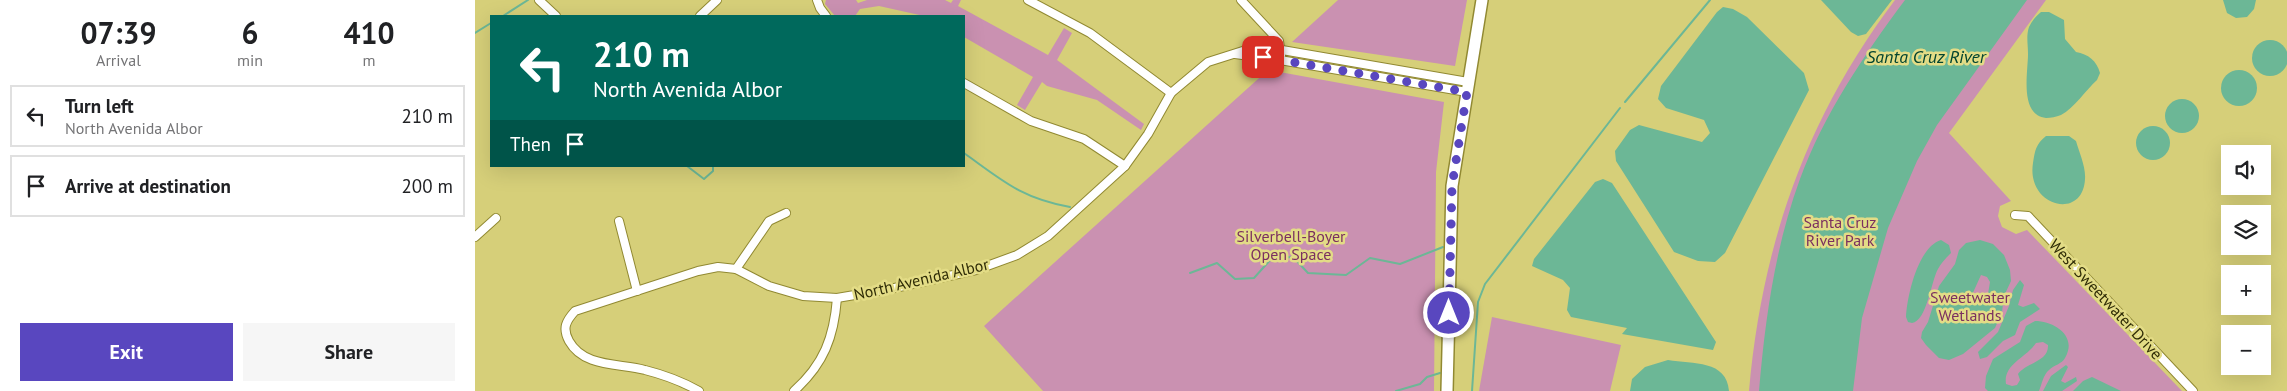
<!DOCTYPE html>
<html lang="en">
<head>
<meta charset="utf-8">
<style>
  :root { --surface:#fff; --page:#f6f6f6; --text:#202124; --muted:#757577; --line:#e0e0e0; --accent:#5947bf }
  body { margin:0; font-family:"PT Sans",sans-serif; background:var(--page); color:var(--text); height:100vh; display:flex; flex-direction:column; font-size:19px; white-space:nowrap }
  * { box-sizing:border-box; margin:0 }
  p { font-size:16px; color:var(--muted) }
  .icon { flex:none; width:28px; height:28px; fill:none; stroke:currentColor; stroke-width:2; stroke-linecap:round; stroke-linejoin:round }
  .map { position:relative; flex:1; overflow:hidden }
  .sheet { display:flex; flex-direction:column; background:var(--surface); width:475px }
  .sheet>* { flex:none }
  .guide { position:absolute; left:15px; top:15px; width:475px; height:152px; border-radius:0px; box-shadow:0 5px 20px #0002; background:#00695c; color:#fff; overflow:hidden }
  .tools { position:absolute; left:1746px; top:145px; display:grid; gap:10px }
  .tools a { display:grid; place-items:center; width:50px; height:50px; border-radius:0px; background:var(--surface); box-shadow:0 5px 20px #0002; font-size:25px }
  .pin { position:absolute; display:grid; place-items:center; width:42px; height:42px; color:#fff; margin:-21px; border-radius:10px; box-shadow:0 2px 8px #0006 }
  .me { position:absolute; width:55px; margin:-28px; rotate:0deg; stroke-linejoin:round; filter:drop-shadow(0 0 4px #0008) }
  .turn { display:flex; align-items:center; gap:18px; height:105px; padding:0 20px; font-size:22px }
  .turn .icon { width:65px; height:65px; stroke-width:2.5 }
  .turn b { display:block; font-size:35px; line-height:42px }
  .then { display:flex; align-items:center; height:48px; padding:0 20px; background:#0003; gap:10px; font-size:19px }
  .eta { display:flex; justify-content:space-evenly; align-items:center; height:85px; text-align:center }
  .eta b { font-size:30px; font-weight:700; line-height:35px }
  .action { display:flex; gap:10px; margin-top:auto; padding:10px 20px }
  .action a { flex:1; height:58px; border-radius:0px; background:var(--accent); color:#fff; font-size:20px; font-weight:700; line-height:58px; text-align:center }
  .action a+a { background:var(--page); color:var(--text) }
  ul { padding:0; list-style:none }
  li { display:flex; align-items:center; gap:15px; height:62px; margin:0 10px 8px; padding:0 10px; border:2px solid var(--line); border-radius:0px }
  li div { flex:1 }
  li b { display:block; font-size:19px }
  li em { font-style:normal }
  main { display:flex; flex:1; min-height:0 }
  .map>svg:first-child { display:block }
  .green { fill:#ca91b1 }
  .water { fill:#6cb796; fill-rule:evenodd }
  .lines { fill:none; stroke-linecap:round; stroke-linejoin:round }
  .stream { stroke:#6cb796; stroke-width:2 }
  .street-casing { stroke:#918932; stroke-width:10 }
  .secondary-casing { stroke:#918932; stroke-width:14 }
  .street { stroke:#fff; stroke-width:8 }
  .secondary { stroke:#fff; stroke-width:11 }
  .route { stroke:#5947bf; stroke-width:9; stroke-dasharray:0 16.2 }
  .labels { text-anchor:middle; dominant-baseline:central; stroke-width:5; stroke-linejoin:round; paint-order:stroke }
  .park-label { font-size:16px; fill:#7b3060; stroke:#e3dc86 }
  .street-label { font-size:16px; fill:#2f2c06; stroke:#e3dc86 }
  .water-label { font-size:18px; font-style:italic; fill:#02442f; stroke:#e3dc86 }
</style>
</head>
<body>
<main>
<section class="sheet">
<div class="eta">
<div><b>07:39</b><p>Arrival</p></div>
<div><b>6</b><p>min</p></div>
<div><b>410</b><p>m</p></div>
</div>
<ul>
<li><svg class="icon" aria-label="left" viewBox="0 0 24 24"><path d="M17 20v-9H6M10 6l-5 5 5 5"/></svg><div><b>Turn left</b><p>North Avenida Albor</p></div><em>210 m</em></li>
<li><svg class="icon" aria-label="arrive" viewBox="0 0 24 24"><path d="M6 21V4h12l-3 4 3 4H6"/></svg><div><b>Arrive at destination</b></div><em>200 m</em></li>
</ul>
<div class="action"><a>Exit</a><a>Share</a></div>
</section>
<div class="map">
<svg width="1812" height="391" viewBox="0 0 1812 391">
  <rect width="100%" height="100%" fill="#d6cf79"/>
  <g class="green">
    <polygon points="351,0 381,0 383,3 392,0 470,0 476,3 478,0 486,0 483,6 573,55 589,28 597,33 582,60 669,124 666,130 622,100 572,86 567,82 550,110 542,105 558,77 489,37 489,16 449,16 404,6 385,9 380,16 360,16 350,4"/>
    <polygon points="863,0 992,0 980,66 817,42"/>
    <path d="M 1420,0 L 1571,0 L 1474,133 L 1536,201 L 1525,206 L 1523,216 L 1527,227 L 1541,234 L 1552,230 L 1707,391 L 1274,391 C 1287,244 1331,118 1420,0 Z"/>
    <polygon points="793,70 969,102 961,172 959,391 568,391 509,326"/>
    <polygon points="1017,317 1146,345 1135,391 1004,391"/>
  </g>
  <g class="water">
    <polygon points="1346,0 1417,0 1391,34 1383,36 1376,32"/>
    <path d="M 1430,0 L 1552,0 L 1462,125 L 1442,161 L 1413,228 L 1387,318 L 1378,391 L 1284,391 C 1290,320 1300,247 1325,179 C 1349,114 1389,55 1430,0 Z"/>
    <polygon points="1748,0 1781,0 1779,9 1772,17 1761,18 1752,13"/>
    <polygon points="1248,7 1258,9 1272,17 1329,73 1334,90 1250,253 1240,262 1223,261 1199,252 1141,161 1140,151 1155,130 1164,125 1227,142 1235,133 1229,120 1191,108 1183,99 1186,86 1242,12"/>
    <path d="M 1566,12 L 1574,12 L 1589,20 L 1590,39 L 1601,52 C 1613,54 1622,61 1625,73 L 1622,80 C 1611,90 1599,108 1586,115 C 1581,117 1576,118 1571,118 C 1544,115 1553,72 1553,54 C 1553,44 1551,36 1554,27 C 1557,21 1561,16 1566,12 Z"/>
    <circle cx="1795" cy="58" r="18"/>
    <circle cx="1764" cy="88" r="18"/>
    <circle cx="1707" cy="116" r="17"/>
    <circle cx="1678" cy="143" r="17"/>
    <path d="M 1571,136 L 1594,136 L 1601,141 C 1604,152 1611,167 1610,179 C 1608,221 1551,207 1558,163 C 1560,150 1561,144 1571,136 Z"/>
    <polygon points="1128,179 1137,183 1241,342 1238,350 1147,334 1152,328 1096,317 1092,310 1095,288 1088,280 1057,266 1059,259 1120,182"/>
    <path d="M 1466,240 L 1474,245 L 1476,253 C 1471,258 1466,263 1463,269 C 1456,281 1452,321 1437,323 L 1433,322 L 1431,317 C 1432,296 1443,247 1466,240 Z"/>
    <path d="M 1505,240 L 1518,244 L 1529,255 L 1535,270 L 1536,281 L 1529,296 L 1527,312 L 1520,328 L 1488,354 L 1474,360 L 1464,358 L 1451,345 L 1446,338 L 1447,332 L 1453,322 L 1464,286 L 1480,264 L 1484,250 L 1491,243 ZM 1506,275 L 1512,277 L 1515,282 L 1513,294 L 1503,299 L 1496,297 Z"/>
    <polygon points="1545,280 1549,285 1543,305 1548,307 1559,303 1565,309 1545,322 1540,335 1528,341 1512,357 1505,359 1503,352 1523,332 1534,306 1538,290"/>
    <path d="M 1560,321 C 1579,321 1603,336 1590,358 C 1587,364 1579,365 1574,370 C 1568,375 1567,384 1564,391 L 1513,391 L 1510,388 L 1511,376 L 1518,359 L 1545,342 L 1551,326 ZM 1568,342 L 1573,345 C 1574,362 1552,362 1543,374 L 1545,380 L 1542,385 L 1537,386 L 1531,384 C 1528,364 1551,358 1561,343 Z"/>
    <path d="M 1193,360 C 1218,364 1252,360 1254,391 L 1155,391 L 1157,379 L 1170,367 Z"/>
    <polygon points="1591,365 1593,367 1586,381 1590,383 1601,377 1602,381 1587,391 1568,391 1576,376"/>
    <polygon points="1617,377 1646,391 1598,391 1608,381"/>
  </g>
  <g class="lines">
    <g class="stream">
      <polyline points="28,16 53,0"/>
      <polyline points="0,33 16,23"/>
      <polyline points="1150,102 1235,0"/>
      <path d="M 489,153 C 528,181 546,198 595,207"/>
      <polyline points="212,166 229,179 238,171 238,166"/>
      <polyline points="715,273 742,263 760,279 779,278 797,258 818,257 833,273 871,275 895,258 925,264 968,247"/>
      <polyline points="921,391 945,384 952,377 965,373"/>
      <polyline points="997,391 1003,302 1010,284 1145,108"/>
    </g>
    <defs>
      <g id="street">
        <polyline points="64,0 81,16"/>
        <polyline points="342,0 345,8 351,16"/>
        <polyline points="553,0 615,33 696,93"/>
        <polyline points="766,0 804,41 806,55"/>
        <polyline points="225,16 242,0"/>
        <polyline points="760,54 805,60 992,92"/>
        <polyline points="489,83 556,121 609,139 650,166"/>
        <polyline points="1540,215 1553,216 1718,391"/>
        <polyline points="144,221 162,291"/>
        <polyline points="0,237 21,218"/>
        <polyline points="261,269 294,221 311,213"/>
        <path d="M 224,391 C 206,381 190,375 170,370 C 145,363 109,368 94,341 C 87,328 91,321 100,311 L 223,271 L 243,267 L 261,269 L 294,286 L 328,296 L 362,298 L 415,289 L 501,270 L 542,255 L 573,236 L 650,166 L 673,134 L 696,93 L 733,62 L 774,49 L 807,50 L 993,82"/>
        <path d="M 319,391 C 349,364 359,337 362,298"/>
      </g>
      <polyline id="secondary" points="972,391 977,186 1007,0"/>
    </defs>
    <use href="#street" class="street-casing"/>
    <use href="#secondary" class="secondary-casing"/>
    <use href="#street" class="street"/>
    <use href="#secondary" class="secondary"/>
  </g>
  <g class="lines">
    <polyline class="route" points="788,57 992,92 977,186 974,313"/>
  </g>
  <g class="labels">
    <g class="park-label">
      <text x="1365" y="222">Santa Cruz<tspan x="1365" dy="18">River Park</tspan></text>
      <text x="816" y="236">Silverbell-Boyer<tspan x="816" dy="18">Open Space</tspan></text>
      <text x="1495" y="297">Sweetwater<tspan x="1495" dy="18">Wetlands</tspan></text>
    </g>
    <g class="street-label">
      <text transform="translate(446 279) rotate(-13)">North Avenida Albor</text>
      <text transform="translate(1631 299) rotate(47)">West Sweetwater Drive</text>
    </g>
    <g class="water-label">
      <text x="1451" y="56">Santa Cruz River</text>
    </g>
  </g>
</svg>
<div class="tools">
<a><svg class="icon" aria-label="sound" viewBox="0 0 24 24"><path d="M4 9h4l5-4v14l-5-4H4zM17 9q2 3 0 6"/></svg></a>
<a><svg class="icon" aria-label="layers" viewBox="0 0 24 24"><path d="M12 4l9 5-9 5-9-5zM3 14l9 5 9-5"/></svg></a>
<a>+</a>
<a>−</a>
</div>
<div class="pin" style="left:788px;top:57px;background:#d93025"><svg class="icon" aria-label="arrive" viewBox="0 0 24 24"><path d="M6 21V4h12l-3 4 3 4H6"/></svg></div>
<svg class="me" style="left:974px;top:313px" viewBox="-20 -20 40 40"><circle r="17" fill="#5947bf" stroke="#fff" stroke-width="3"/><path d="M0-11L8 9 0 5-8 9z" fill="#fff"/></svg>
<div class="guide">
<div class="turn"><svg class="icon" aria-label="left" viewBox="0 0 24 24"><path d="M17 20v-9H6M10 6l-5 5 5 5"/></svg><div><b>210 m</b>North Avenida Albor</div></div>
<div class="then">Then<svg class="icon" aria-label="arrive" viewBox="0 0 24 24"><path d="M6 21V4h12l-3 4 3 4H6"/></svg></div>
</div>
</div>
</main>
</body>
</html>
